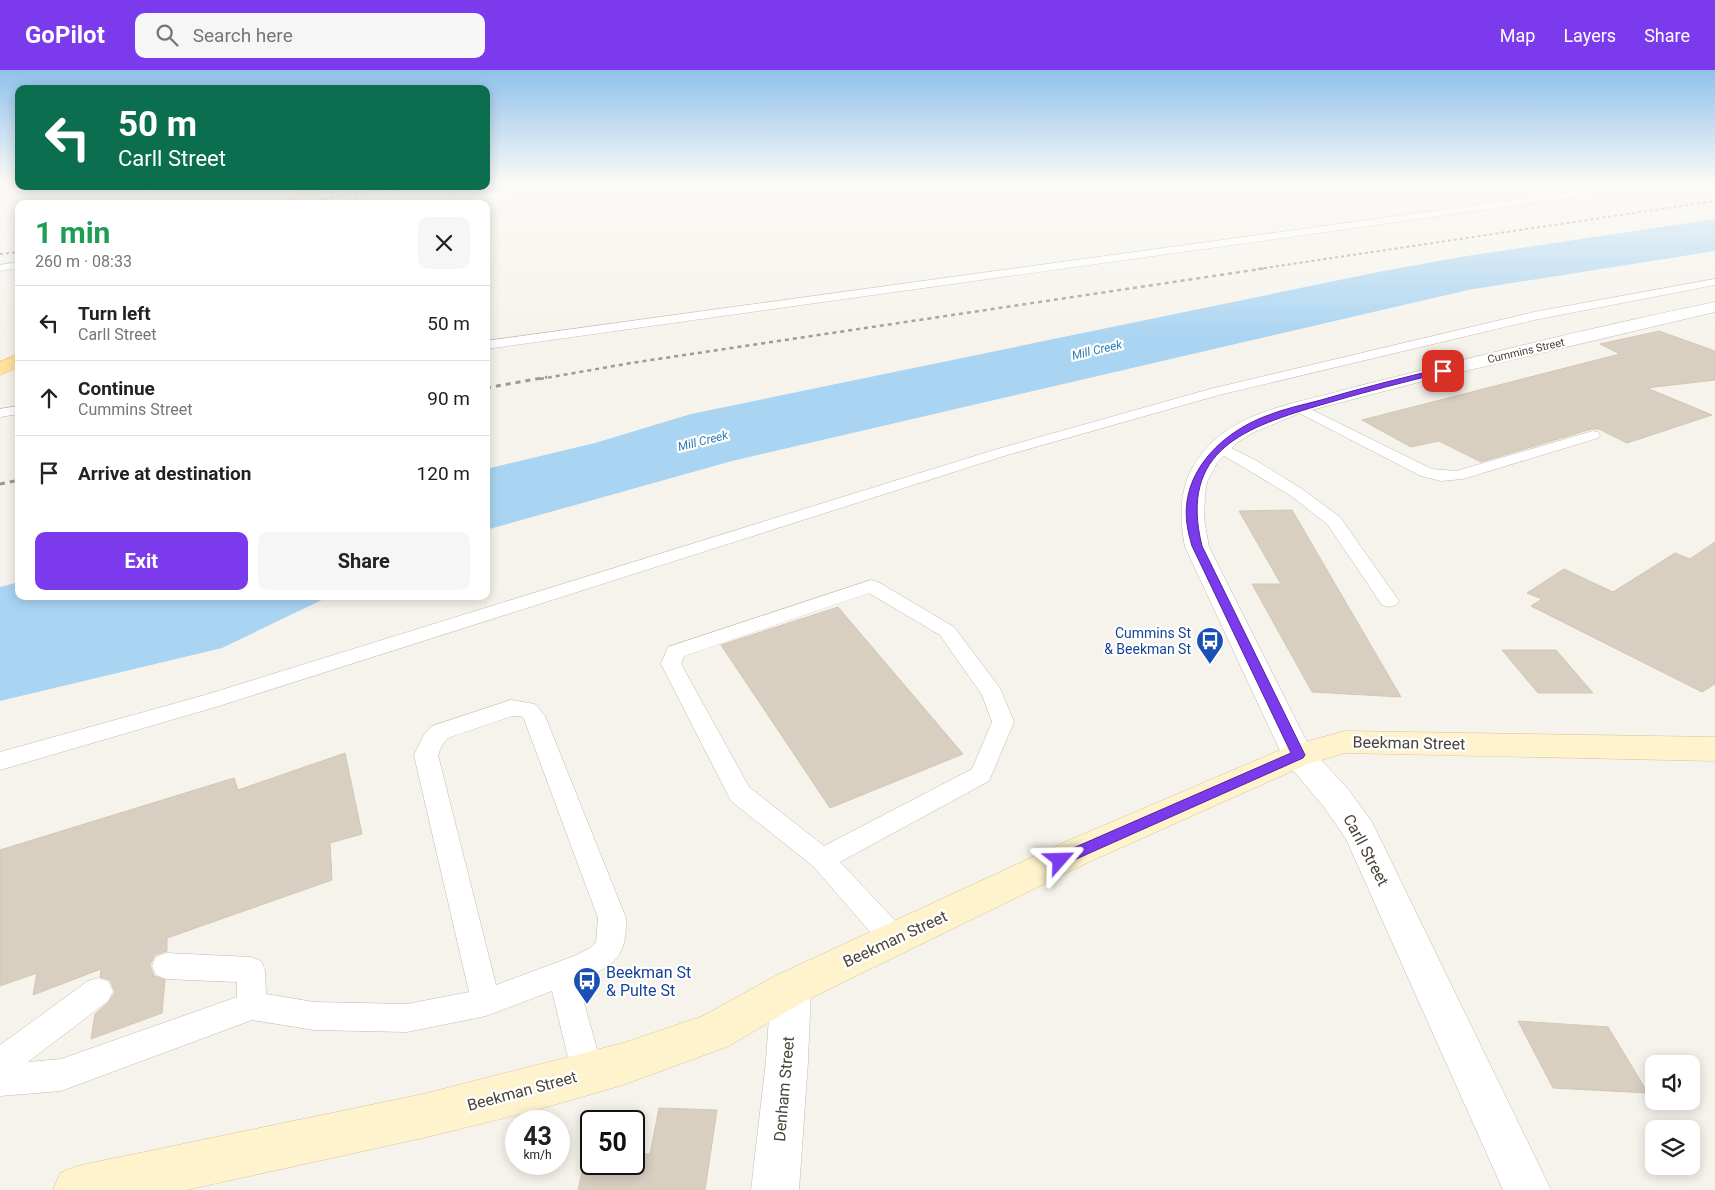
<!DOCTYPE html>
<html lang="en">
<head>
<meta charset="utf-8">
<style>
  :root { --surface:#fff; --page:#f6f6f6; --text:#222; --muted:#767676; --line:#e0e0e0; --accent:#7c3aed }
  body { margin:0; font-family:Roboto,sans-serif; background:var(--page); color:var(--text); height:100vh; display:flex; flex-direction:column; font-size:19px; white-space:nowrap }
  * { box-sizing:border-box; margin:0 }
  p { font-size:16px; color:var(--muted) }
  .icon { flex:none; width:28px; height:28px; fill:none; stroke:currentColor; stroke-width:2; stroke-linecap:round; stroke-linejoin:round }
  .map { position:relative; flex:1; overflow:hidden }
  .sheet { position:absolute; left:15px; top:130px; width:475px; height:400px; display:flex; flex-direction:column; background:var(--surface); border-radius:10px; box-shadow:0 2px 12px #0003 }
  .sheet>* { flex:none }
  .hud { position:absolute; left:15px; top:15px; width:475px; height:105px; border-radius:10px; box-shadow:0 2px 12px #0003; background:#0b6e4f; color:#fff; overflow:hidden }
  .controls { position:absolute; left:1645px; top:985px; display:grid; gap:10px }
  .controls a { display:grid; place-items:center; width:55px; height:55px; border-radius:10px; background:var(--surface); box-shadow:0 2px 12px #0003; font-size:25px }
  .speed { position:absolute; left:505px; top:1040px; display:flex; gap:10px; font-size:25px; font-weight:700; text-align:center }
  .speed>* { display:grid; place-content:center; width:65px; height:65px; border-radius:50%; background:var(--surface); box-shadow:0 2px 12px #0003; line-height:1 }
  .speed small { font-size:12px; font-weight:400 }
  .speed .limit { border:2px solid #111; border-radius:8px; background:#fff; color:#111 }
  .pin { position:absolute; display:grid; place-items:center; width:42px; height:42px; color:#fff; margin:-21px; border-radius:10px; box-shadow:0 2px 8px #0006 }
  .me { position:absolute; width:55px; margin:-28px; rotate:65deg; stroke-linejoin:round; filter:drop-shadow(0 0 4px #0008) }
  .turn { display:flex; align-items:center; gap:18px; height:105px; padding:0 20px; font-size:22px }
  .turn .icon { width:65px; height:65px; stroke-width:2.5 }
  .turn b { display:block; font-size:35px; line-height:42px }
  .round { display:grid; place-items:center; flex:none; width:52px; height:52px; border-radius:10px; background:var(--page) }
  .summary { display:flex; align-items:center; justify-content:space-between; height:85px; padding:0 20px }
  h1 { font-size:30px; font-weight:700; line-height:38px; color:#1e9e55 }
  .action { display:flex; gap:10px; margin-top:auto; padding:10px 20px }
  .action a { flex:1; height:58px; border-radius:10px; background:var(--accent); color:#fff; font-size:20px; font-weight:700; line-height:58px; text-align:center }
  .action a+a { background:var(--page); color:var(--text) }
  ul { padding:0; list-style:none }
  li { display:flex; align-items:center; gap:15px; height:75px; padding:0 20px; border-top:1px solid var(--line) }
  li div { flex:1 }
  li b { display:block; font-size:19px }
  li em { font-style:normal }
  header { display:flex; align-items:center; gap:30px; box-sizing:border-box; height:70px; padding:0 25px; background:var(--accent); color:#fff }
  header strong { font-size:24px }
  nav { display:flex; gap:28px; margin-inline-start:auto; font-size:18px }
  .search { width:350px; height:45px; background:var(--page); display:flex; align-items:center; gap:12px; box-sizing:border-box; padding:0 18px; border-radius:10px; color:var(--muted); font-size:19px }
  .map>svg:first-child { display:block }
  .water { fill:#a9d4f2 }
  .building { fill:#d8cfc1; stroke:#d3c7b4 }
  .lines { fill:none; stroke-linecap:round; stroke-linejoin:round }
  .service-casing { stroke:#c2bbae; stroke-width:1 }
  .minor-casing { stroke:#c2bbae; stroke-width:1 }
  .secondary-casing { stroke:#d6c79b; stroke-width:1 }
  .primary-casing { stroke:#e6c16a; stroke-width:1 }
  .service { fill:#fff; fill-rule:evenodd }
  .minor { fill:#fff; fill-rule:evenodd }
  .secondary { fill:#fff3cd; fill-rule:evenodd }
  .primary { fill:#ffe39c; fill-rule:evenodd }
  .rail-far2 { stroke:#9a9a9a; stroke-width:2; stroke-dasharray:3 3; stroke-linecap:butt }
  .rail-far1 { stroke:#9a9a9a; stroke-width:2.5; stroke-dasharray:4 4; stroke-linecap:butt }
  .rail { stroke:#9a9a9a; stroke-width:3; stroke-dasharray:5 5; stroke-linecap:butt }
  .route { fill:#7c3aed; stroke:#51269a }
  .labels { text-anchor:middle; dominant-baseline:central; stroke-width:4.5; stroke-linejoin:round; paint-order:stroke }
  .far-street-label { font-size:11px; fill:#4b4439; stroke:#fff }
  .far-water-label { font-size:12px; font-style:italic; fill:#2e7ab2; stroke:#fff }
  .transit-label { font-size:14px; fill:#164399; stroke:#fff; text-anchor:end }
  .near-street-label { font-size:16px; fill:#4b4439; stroke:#fff }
  .near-transit-label { font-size:16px; fill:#164399; stroke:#fff; text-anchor:start }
</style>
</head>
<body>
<header>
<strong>GoPilot</strong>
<div class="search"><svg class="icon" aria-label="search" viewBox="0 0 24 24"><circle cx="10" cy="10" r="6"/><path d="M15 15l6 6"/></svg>Search here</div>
<nav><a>Map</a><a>Layers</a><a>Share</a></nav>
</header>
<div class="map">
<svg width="1715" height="1120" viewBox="0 0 1715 1120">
  <rect width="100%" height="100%" fill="#f6f3ec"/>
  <g class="water">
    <polygon points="1715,149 1715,181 1468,220 732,391 486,460 486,399 595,373 691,344 1383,201 1467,186"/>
    <polygon points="19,512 19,526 330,526 222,578 0,631 0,517"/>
  </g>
  <g class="building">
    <polygon points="1659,261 1715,281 1715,310 1647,318 1712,345 1627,373 1599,359 1592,359 1481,392 1439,371 1411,377 1362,350 1620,284 1600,274"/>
    <polygon points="1292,440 1401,627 1312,622 1252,514 1281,514 1239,441"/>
    <polygon points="1715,472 1715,614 1702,622 1531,536 1542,529 1527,523 1564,499 1613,522 1675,483 1690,489"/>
    <polygon points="838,537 963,684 830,738 721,575"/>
    <polygon points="1502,580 1556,580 1593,623 1538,623"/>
    <polygon points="345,683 362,764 330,773 332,810 167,868 167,881 155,885 150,895 154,906 165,910 162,943 91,969 95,944 109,932 115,922 110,910 100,907 101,899 33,925 37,903 0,916 0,780 234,708 238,720"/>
    <polygon points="1518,951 1608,957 1648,1023 1553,1018"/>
    <polygon points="659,1038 717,1040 705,1120 578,1120 587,1081 591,1081 591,1094 634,1094 634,1084 650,1084"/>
  </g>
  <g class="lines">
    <defs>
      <g id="service">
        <polygon points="558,112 577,112 573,115 459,134 437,134 441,131"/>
        <polygon points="1645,112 1667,112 1663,115 486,279 486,271"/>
        <polygon points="136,116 145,116 162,134 153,134"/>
        <polygon points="19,192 19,198 0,201 0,195"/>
        <polygon points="1715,209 1715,215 1534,250 1219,325 1004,386 219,636 0,700 0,682 205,625 994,380 1210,319 1534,242"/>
        <polygon points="1300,334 1432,399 1456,401 1593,361 1598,362 1600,365 1598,368 1463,409 1441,411 1421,406 1295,341 1293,338 1295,335"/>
        <polygon points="19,336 19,344 0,347 0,339"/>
        <polygon points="1219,372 1257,391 1302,419 1340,447 1399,531 1396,535 1389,537 1382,535 1328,455 1290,425 1214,380 1211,377 1214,374"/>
        <path d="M 871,510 L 878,512 L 954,557 L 1000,618 L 1014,652 L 989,711 L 840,792 L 904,860 L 908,869 L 904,878 L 894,881 L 884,878 L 813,796 L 731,731 L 661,594 L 668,577 ZM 869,523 L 940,565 L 982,625 L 992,652 L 972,699 L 824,776 L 749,717 L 681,594 L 684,586 Z"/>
        <path d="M 511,630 L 535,634 L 545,646 L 626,848 C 627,889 613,896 578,911 L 604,1004 L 599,1015 L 588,1020 L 577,1015 L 572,1004 L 552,921 L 486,946 L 407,962 L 314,960 L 252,950 L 61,1021 L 0,1026 L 0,975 L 88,911 L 98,908 L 108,911 L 113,921 L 108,931 L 28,992 L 61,989 L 237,927 L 237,912 L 166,909 L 156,905 L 152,896 L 156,887 L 166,883 L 251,887 L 261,891 L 265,900 L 266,924 L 314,932 L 407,934 L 469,922 L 414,685 L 424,665 L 432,656 ZM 512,646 L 521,646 L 524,649 L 598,848 L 596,872 L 590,878 L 574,886 L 496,915 L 438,685 L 442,675 L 448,668 Z"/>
      </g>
      <g id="minor">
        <path d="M 1715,232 L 1715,242 L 1427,310 L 1300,343 L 1252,363 L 1238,372 L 1217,393 L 1207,412 L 1205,424 L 1204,449 L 1209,477 L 1310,678 L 1348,719 L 1372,752 L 1551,1120 L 1503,1120 L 1346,769 L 1324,737 L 1287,693 L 1282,685 L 1185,477 C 1176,430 1183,394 1223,363 C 1254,341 1293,333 1329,324 C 1351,318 1373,312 1395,307 C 1501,280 1608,254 1715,232 Z"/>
        <polygon points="791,900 805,905 811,918 808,991 799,1120 751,1120 766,991 771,918 777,905"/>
      </g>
      <polygon id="secondary" points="1345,661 1715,667 1715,691 1345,683 1308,694 1089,792 805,931 729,976 623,1015 533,1041 423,1068 186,1120 53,1120 60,1103 77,1096 423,1024 623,973 703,946 777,905 1065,772 1287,677"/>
      <g id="primary">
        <polygon points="309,116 324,116 297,134 282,134"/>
        <polygon points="19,284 19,297 0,305 0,292"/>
      </g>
    </defs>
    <use href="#service" class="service-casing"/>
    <use href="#minor" class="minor-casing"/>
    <use href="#secondary" class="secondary-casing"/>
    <use href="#primary" class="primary-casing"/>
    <use href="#service" class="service"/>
    <use href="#minor" class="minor"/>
    <use href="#secondary" class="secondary"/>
    <use href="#primary" class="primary"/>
    <g class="rail-far2">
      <polyline points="392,120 413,116"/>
      <polyline points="295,134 399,116"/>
      <polyline points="0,184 19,182"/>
      <polyline points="1258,199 1715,131"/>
    </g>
    <polyline class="rail-far1" points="540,309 631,293 1267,198"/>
    <g class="rail">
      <polyline points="486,318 547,307"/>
      <polyline points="0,414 19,410"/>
    </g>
  </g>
  <linearGradient id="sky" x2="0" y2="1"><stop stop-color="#8fc1ec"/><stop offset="0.42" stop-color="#fbfaf6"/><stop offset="1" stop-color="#fbfaf6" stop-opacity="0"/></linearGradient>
  <rect width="1715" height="269" fill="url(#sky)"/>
  <path class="route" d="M 1443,298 L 1445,299 L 1445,302 C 1405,312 1364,322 1324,334 C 1246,357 1178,379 1202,476 L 1305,685 L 1303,688 L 1065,794 L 1060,796 L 1055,794 L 1053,790 L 1055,786 L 1291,683 L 1192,476 C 1190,469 1188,462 1187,454 C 1180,403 1221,363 1266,346 C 1283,339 1302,335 1321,330 C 1361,318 1402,308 1443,298 Z"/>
  <defs>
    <symbol id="bus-pin" viewBox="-11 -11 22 30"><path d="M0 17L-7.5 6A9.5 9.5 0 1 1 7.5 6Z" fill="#1a4fb4" stroke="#fff"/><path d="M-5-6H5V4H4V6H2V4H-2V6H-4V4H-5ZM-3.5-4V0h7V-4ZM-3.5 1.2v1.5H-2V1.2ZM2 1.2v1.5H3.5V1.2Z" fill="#fff"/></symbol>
  </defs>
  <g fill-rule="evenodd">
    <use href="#bus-pin" x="1194" y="555" width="32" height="43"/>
    <use href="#bus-pin" x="571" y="895" width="32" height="43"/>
  </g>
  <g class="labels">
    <g class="far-street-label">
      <text transform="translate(1526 281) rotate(-13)">Cummins Street</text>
    </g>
    <g class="far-water-label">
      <text transform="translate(1097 280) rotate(-13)">Mill Creek</text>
      <text transform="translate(703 371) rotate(-14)">Mill Creek</text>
    </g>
    <g class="transit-label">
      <text x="1191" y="563">Cummins St<tspan x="1191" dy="16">&amp; Beekman St</tspan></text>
    </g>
    <g class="near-street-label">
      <text transform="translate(1409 673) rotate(1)">Beekman Street</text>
      <text transform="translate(1366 780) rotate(62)">Carll Street</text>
      <text transform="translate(895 869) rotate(-25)">Beekman Street</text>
      <text transform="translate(784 1019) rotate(-85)">Denham Street</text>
      <text transform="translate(522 1021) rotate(-15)">Beekman Street</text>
    </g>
    <g class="near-transit-label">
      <text x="606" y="902">Beekman St<tspan x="606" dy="18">&amp; Pulte St</tspan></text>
    </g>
  </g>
</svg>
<div class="controls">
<a><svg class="icon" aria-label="sound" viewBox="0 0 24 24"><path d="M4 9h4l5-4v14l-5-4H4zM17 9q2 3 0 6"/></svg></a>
<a><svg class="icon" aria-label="layers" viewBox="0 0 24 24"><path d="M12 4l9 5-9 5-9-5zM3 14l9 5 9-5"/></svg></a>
</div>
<div class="speed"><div>43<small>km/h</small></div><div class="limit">50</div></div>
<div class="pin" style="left:1443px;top:301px;background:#d93025"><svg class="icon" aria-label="arrive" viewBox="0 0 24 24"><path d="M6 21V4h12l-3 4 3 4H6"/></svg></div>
<svg class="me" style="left:1060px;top:790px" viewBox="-20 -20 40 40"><path d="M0-17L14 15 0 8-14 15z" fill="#7c3aed" stroke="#fff" stroke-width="4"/></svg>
<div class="hud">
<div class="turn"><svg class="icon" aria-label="left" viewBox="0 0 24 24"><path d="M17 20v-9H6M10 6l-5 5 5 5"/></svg><div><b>50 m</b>Carll Street</div></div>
</div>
<section class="sheet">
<div class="summary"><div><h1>1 min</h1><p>260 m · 08:33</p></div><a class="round"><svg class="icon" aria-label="close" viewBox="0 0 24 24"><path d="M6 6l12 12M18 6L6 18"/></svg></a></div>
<ul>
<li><svg class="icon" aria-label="left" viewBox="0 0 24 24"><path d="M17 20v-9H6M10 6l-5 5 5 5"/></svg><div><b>Turn left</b><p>Carll Street</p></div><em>50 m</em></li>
<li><svg class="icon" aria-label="ahead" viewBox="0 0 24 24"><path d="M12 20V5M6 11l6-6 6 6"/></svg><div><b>Continue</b><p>Cummins Street</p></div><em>90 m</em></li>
<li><svg class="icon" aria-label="arrive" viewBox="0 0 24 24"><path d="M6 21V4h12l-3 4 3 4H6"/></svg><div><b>Arrive at destination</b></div><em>120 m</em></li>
</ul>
<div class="action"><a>Exit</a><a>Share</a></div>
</section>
</div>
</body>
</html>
